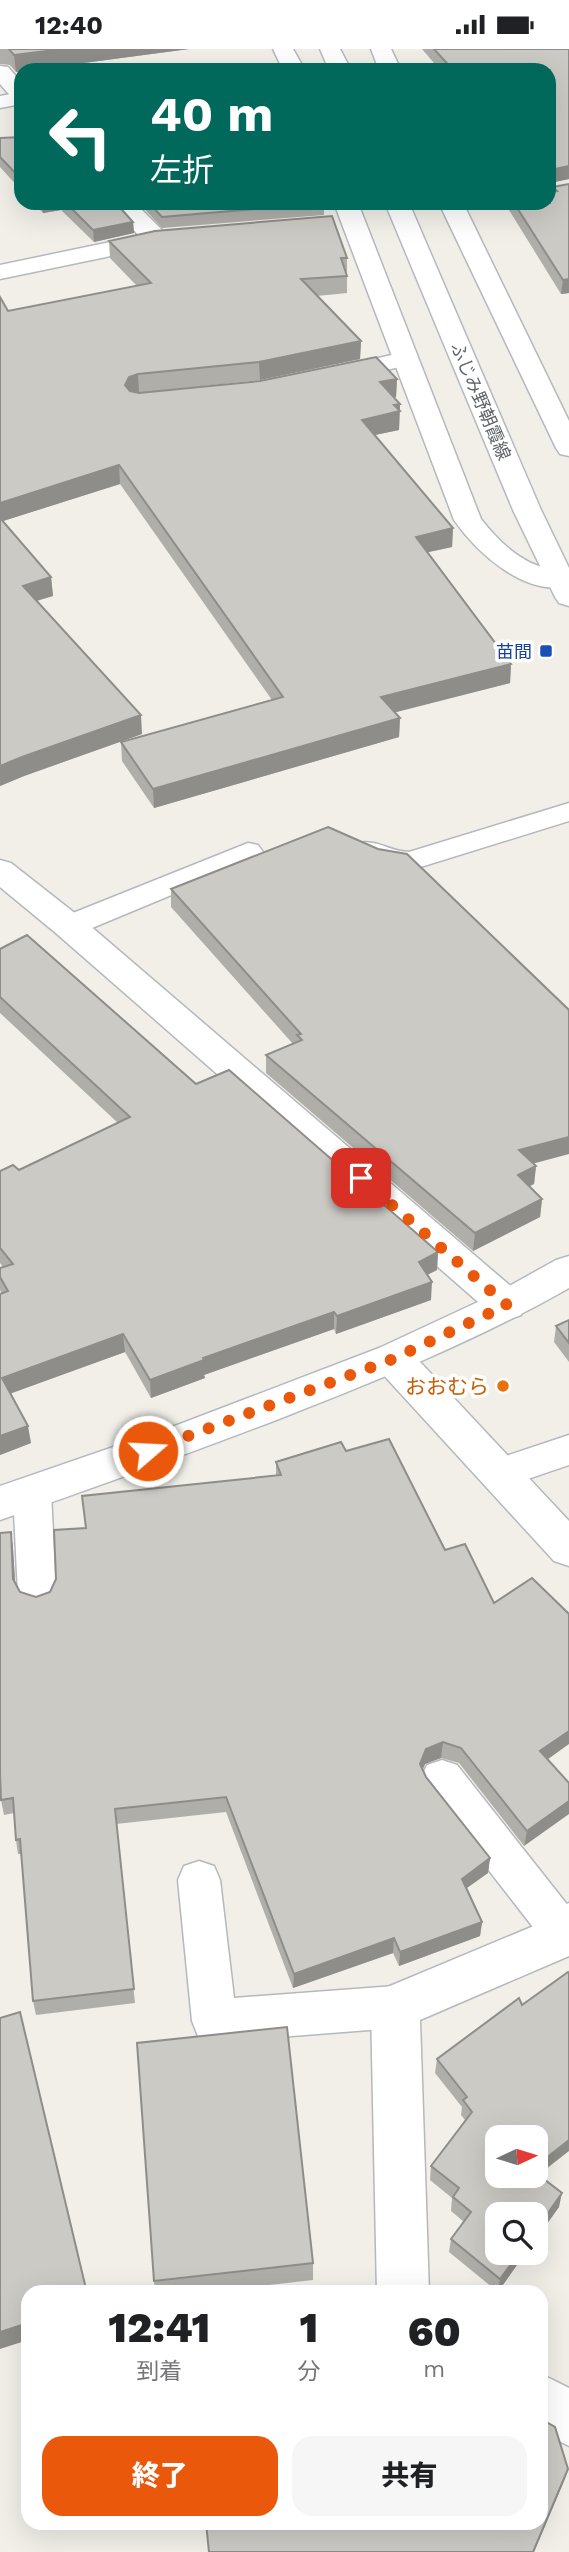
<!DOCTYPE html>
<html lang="ja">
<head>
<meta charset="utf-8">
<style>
  :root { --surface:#fff; --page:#f6f6f6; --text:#202124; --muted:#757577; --accent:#ea580c }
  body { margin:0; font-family:"Work Sans","Noto Sans JP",sans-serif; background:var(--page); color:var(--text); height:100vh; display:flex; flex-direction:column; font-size:26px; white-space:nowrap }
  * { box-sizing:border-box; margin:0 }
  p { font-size:23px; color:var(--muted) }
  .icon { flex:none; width:38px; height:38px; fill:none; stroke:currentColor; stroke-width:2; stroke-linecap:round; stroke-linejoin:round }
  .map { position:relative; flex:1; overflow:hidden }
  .panel { position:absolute; left:21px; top:2236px; width:527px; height:245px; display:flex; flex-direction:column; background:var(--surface); border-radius:21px; box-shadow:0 7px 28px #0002 }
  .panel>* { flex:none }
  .banner { position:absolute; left:14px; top:14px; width:542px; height:147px; border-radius:21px; box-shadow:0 7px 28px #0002; background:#00695c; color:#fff; overflow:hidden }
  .needle { width:46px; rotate:86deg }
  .controls { position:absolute; left:485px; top:2076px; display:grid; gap:14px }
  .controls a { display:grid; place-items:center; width:63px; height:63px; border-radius:14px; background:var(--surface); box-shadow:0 7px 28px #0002; font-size:35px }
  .pin { position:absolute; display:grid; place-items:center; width:60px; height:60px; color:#fff; margin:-30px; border-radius:14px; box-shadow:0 4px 10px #0006 }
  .me { position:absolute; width:77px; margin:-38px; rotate:71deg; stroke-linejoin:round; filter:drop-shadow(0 0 5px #0008) }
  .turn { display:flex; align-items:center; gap:24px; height:147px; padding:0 21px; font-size:32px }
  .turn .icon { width:91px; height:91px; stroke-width:2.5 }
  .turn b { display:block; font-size:49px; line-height:60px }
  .eta { display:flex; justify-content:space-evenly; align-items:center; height:119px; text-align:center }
  .eta b { font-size:42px; font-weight:800; line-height:49px }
  .button { display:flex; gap:14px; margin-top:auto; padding:14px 21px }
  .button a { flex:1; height:80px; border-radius:21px; background:var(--accent); color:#fff; font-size:28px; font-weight:800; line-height:80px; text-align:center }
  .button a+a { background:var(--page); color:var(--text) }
  .status { display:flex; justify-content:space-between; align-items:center; height:49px; padding:0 35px; background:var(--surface); direction:ltr }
  .status svg { height:19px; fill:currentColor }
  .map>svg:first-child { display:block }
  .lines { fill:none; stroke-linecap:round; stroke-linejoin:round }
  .service-casing { stroke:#b5b8bc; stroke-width:3 }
  .minor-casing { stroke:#b5b8bc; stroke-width:3 }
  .secondary-casing { stroke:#b6babf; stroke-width:3 }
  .service { fill:#fff; fill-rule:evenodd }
  .minor { fill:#fff; fill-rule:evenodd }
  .secondary { fill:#fff; fill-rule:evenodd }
  .wall { fill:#afaea9 }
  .shaded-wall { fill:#8f8d8a }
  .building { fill:#cccac5; stroke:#8f8d8a; stroke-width:2 }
  .route { stroke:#ea580c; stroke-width:12; stroke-dasharray:0 21.6 }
  .transit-dot { fill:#1a4fb4; stroke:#fff; stroke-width:2.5 }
  .food-dot { fill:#e8710a; stroke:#fff; stroke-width:2.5 }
  .labels { text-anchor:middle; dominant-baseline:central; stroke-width:7; stroke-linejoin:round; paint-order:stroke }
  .far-street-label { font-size:18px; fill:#5f6368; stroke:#fff }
  .far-transit-label { font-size:18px; fill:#164399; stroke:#fff; text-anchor:end }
  .food-label { font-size:21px; fill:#c56008; stroke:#fff; text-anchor:end }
</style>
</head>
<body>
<div class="status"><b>12:40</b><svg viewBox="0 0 49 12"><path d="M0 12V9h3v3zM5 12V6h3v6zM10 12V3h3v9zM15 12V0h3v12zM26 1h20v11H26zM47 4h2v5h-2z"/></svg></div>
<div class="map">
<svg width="569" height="2503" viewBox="0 0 569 2503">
  <rect width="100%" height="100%" fill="#f1efe8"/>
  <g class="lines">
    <defs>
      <g id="service">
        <polygon points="21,43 21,55 0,59 0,47"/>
        <polygon points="405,303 413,305 416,310 413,315 337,332 329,330 325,325 329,320"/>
        <path d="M 569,754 L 569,772 L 411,821 L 383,819 L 359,808 L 354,801 L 359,794 C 377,790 391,803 409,803 Z"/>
        <polygon points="248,794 258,796 263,803 258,810 80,884 69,887 58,884 54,877 58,870"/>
        <polygon points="569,1386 569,1416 501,1439 488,1435 482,1424 488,1413"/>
        <polygon points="32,1428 45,1432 51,1443 56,1545 51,1556 37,1561 23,1556 18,1545 13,1443 19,1432"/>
        <polygon points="442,1711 457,1716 569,1858 569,1904 565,1906 550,1900 427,1742 421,1729 427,1716"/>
        <polygon points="199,1812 214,1817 220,1831 234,1949 395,1937 411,1943 417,1958 411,1973 395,1979 214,1993 198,1987 192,1972 178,1831 184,1817"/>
      </g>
      <g id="minor">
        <polygon points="273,0 293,0 305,21 283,21"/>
        <polygon points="371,0 391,0 401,21 379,21"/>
        <polygon points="0,17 8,18 21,33 21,51 13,50 0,35"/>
        <polygon points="110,154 135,154 171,190 167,195 159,197 0,230 0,216 139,187"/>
        <path d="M 334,154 L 358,154 L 481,470 C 501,496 534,527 569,519 L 569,537 C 525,548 477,504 454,471 Z"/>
        <polygon points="439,154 463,154 569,372 569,407 560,405 556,399"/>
        <polygon points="0,811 11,814 81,869 521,1246 526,1256 521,1266 507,1271 493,1266 57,885 0,838"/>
        <polygon points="393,1295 407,1299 569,1472 569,1517 554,1512 379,1321 373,1310 379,1299"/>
        <polygon points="569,1854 569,1907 420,1971 429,2244 377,2244 371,1958 378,1942 548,1871 552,1861"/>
        <polygon points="541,2325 569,2339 569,2397 541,2383"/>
      </g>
      <g id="secondary">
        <polygon points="320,0 340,0 351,21 329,21"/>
        <polygon points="385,154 409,154 541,461 569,519 569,557 559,554 555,548 513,461"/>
        <path d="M 569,1207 L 569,1239 C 476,1292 379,1331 279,1370 C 187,1405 94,1439 0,1471 L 0,1437 L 180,1375 L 379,1299 L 493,1246 L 556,1211 Z"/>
      </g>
    </defs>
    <use href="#service" class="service-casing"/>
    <use href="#minor" class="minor-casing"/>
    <use href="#secondary" class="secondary-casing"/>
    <use href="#service" class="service"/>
    <use href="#minor" class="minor"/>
    <use href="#secondary" class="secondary"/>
  </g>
  <g class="wall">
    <polygon points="0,0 189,0 16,23 10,16 0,15"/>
    <polygon points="422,0 569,0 569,130 550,134 550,21 440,21"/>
    <polygon points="21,88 21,141 0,118 0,89"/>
    <polygon points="569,135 569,244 561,245 509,161 509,154 550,154 553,138"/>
    <polygon points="34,154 116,154 133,173 134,184 94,193 61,161 43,164"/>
    <polygon points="139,154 324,154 324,166 162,179"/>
    <polygon points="109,192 347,209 347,244 317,247 361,292 360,310 260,331 138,344 397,330 396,348 394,348 400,355 399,381 374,386 453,479 452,498 428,503 511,615 510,634 395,663 400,669 399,688 154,759 122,712 121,693 272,651 120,435 3,472 51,528 53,547 37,552 142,685 24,727 0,737 0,248 8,262 137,237 110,209"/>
    <polygon points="171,840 533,1115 536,1117 534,1135 529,1137 542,1150 540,1168 473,1202 266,1024 266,1006 293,995 171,858"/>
    <polygon points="0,900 438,1203 437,1221 427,1226 431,1251 336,1285 334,1280 204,1326 205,1329 151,1349 125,1303 10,1344 31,1394 0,1406 2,1245 0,1241 0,1219 3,1218 0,1214 0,1122 19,1121 118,1074 0,964"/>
    <polygon points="569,1271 569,1313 554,1293 556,1277"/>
    <polygon points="346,1402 547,1710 524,1797 459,1714 441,1709 425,1715 422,1720 426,1728 490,1809 488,1824 466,1839 482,1873 480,1887 399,1917 393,1904 293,1939 226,1763 116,1775 135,1954 36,1966 33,1952 21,1805 18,1805 16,1791 14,1764 4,1766 1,1751 11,1483 13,1500 15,1533 20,1543 36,1548 50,1543 85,1479 276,1426 276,1413"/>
    <polygon points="437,2010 538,2126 559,2158 536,2190 536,2165 526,2203 498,2243 449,2203 451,2190 464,2173 451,2162 452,2149 430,2131 431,2117 465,2071 461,2066 462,2058 435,2024"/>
    <polygon points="313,2214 313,2231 199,2244 155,2244 154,2232"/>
  </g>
  <g class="shaded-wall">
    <polygon points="63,0 189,0 31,21 21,21 21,22 16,23 14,6"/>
    <polygon points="569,117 569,130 550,134 550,121"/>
    <polygon points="42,154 61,154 61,161 43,164"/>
    <polygon points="133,173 134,184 94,193 93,181"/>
    <polygon points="569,230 569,244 561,245 563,231"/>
    <polygon points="361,292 360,310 260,331 259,313"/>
    <polygon points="138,325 139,343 130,346 125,336 129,328"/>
    <polygon points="397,330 396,348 380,352 380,333"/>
    <polygon points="400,355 399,381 361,389 362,371 394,356"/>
    <polygon points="119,416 120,435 0,473 0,454"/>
    <polygon points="453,479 452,498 415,506 416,488"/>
    <polygon points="51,528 53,547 24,555 23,537"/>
    <polygon points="511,615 510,634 381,667 381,648"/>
    <polygon points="141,666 142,685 24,727 0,737 0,717 22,708"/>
    <polygon points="400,669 399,688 154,759 153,740"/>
    <polygon points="569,1088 569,1105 517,1119 519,1101"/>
    <polygon points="536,1117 534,1135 516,1144 518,1126"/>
    <polygon points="542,1150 540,1168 473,1202 475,1184"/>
    <polygon points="438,1203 437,1221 417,1231 419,1213"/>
    <polygon points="432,1233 431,1251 336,1285 337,1267"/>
    <polygon points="334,1263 334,1280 204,1326 205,1329 151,1349 150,1331 203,1309"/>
    <polygon points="123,1285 125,1303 4,1347 2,1329"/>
    <polygon points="28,1377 31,1394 0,1406 0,1387"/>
    <polygon points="11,1483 13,1500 16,1546 13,1530"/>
    <polygon points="569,1682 569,1695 537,1718 540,1702"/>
    <polygon points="443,1693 441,1709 425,1715 419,1730 420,1715 426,1700"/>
    <polygon points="569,1752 569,1765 524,1797 527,1782"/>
    <polygon points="490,1809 488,1824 460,1844 462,1830"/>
    <polygon points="482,1873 480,1887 399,1917 400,1903"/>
    <polygon points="394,1889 393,1904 293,1939 294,1925"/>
    <polygon points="569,2091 569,2102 528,2134 536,2126 536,2117"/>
    <polygon points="562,2144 559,2158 536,2190 536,2181"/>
    <polygon points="520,2203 526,2203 498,2243 500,2230"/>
    <polygon points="28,2274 28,2291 0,2300 0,2283"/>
    <polygon points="568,2420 564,2432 534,2503 533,2503"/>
  </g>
  <g class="building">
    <polygon points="9,0 63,0 14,6"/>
    <polygon points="434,0 569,0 569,117 550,121 550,21 453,21"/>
    <polygon points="21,88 21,130 0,108 0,89"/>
    <polygon points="569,135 569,230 563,231 514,154 550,154 550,143 557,142 553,138"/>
    <polygon points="66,154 116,154 133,173 93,181"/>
    <polygon points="149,154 324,154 162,168"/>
    <polygon points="332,167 347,209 341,209 347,227 301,230 361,292 259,313 138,325 129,328 125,336 130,342 139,344 260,332 376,308 397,330 380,333 400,355 394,356 400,362 362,371 453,479 416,488 511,615 381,648 400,669 153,740 121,693 283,648 119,416 0,454 0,248 8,262 151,234 109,192 155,182"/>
    <polygon points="0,469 51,528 23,537 141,666 22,708 0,717"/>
    <polygon points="328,778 378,800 407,805 569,961 569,1088 519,1101 536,1117 518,1126 542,1150 475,1184 266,1006 302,991 297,986 301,985 171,840"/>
    <polygon points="27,886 196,1035 229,1021 438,1203 419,1213 432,1233 337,1267 334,1263 203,1309 204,1311 150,1331 123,1285 2,1329 28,1377 0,1387 0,1245 8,1242 0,1228 0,1219 13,1215 0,1199 0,1122 13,1116 19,1121 130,1068 0,948 0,900"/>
    <polygon points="569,1271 569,1294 556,1277"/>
    <polygon points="389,1390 445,1501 465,1495 494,1554 532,1529 569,1565 569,1682 540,1702 569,1734 569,1752 527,1782 461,1699 443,1693 426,1700 420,1715 426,1728 490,1809 462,1830 482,1873 400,1903 394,1889 294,1925 226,1748 115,1760 134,1940 33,1952 20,1790 16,1791 13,1749 1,1751 0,1724 0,1484 11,1483 13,1530 20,1543 36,1548 50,1543 56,1530 54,1481 86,1479 82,1447 281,1426 276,1413 341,1393 346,1402"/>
    <polygon points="568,1923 569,1924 569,2091 536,2117 536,2088 497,2088 497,2126 536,2126 536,2124 562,2144 536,2181 536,2165 497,2165 497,2203 520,2203 500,2230 451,2190 471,2163 453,2148 459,2139 431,2117 472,2063 463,2051 467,2048 437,2010 519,1949 522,1956"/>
    <polygon points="20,1963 87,2244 28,2244 28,2274 0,2283 0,1969"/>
    <polygon points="287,1978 313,2214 154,2232 137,1994"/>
    <polygon points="541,2370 555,2378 568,2420 533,2503 209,2503 206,2474 541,2474"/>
  </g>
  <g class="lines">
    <polyline class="route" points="148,1402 393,1310 507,1256 361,1129"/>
  </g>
  <rect class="transit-dot" x="539" y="595" width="14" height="14" rx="3.5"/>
  <circle class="food-dot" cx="503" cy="1337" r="7"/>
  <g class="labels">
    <g class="far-street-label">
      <text transform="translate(481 352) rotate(67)">ふじみ野朝霞線</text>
    </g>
    <g class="far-transit-label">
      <text x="532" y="602">苗間</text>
    </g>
    <g class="food-label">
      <text x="489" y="1337">おおむら</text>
    </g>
  </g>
</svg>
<div class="controls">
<a><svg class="needle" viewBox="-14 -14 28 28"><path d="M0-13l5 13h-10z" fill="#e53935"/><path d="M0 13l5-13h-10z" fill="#757577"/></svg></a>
<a><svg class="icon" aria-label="search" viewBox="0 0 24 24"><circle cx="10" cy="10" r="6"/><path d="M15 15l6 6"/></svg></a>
</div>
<div class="pin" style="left:361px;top:1129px;background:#d93025"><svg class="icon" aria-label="arrive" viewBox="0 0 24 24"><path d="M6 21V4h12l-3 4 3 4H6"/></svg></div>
<svg class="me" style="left:148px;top:1402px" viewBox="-20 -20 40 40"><circle r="17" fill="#ea580c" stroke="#fff" stroke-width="3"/><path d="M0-11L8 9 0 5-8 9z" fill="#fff"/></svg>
<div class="banner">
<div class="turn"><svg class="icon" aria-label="left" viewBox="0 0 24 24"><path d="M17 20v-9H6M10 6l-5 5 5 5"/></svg><div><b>40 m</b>左折</div></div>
</div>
<section class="panel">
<div class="eta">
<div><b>12:41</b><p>到着</p></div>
<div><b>1</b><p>分</p></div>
<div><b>60</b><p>m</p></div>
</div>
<div class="button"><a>終了</a><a>共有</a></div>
</section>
</div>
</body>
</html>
